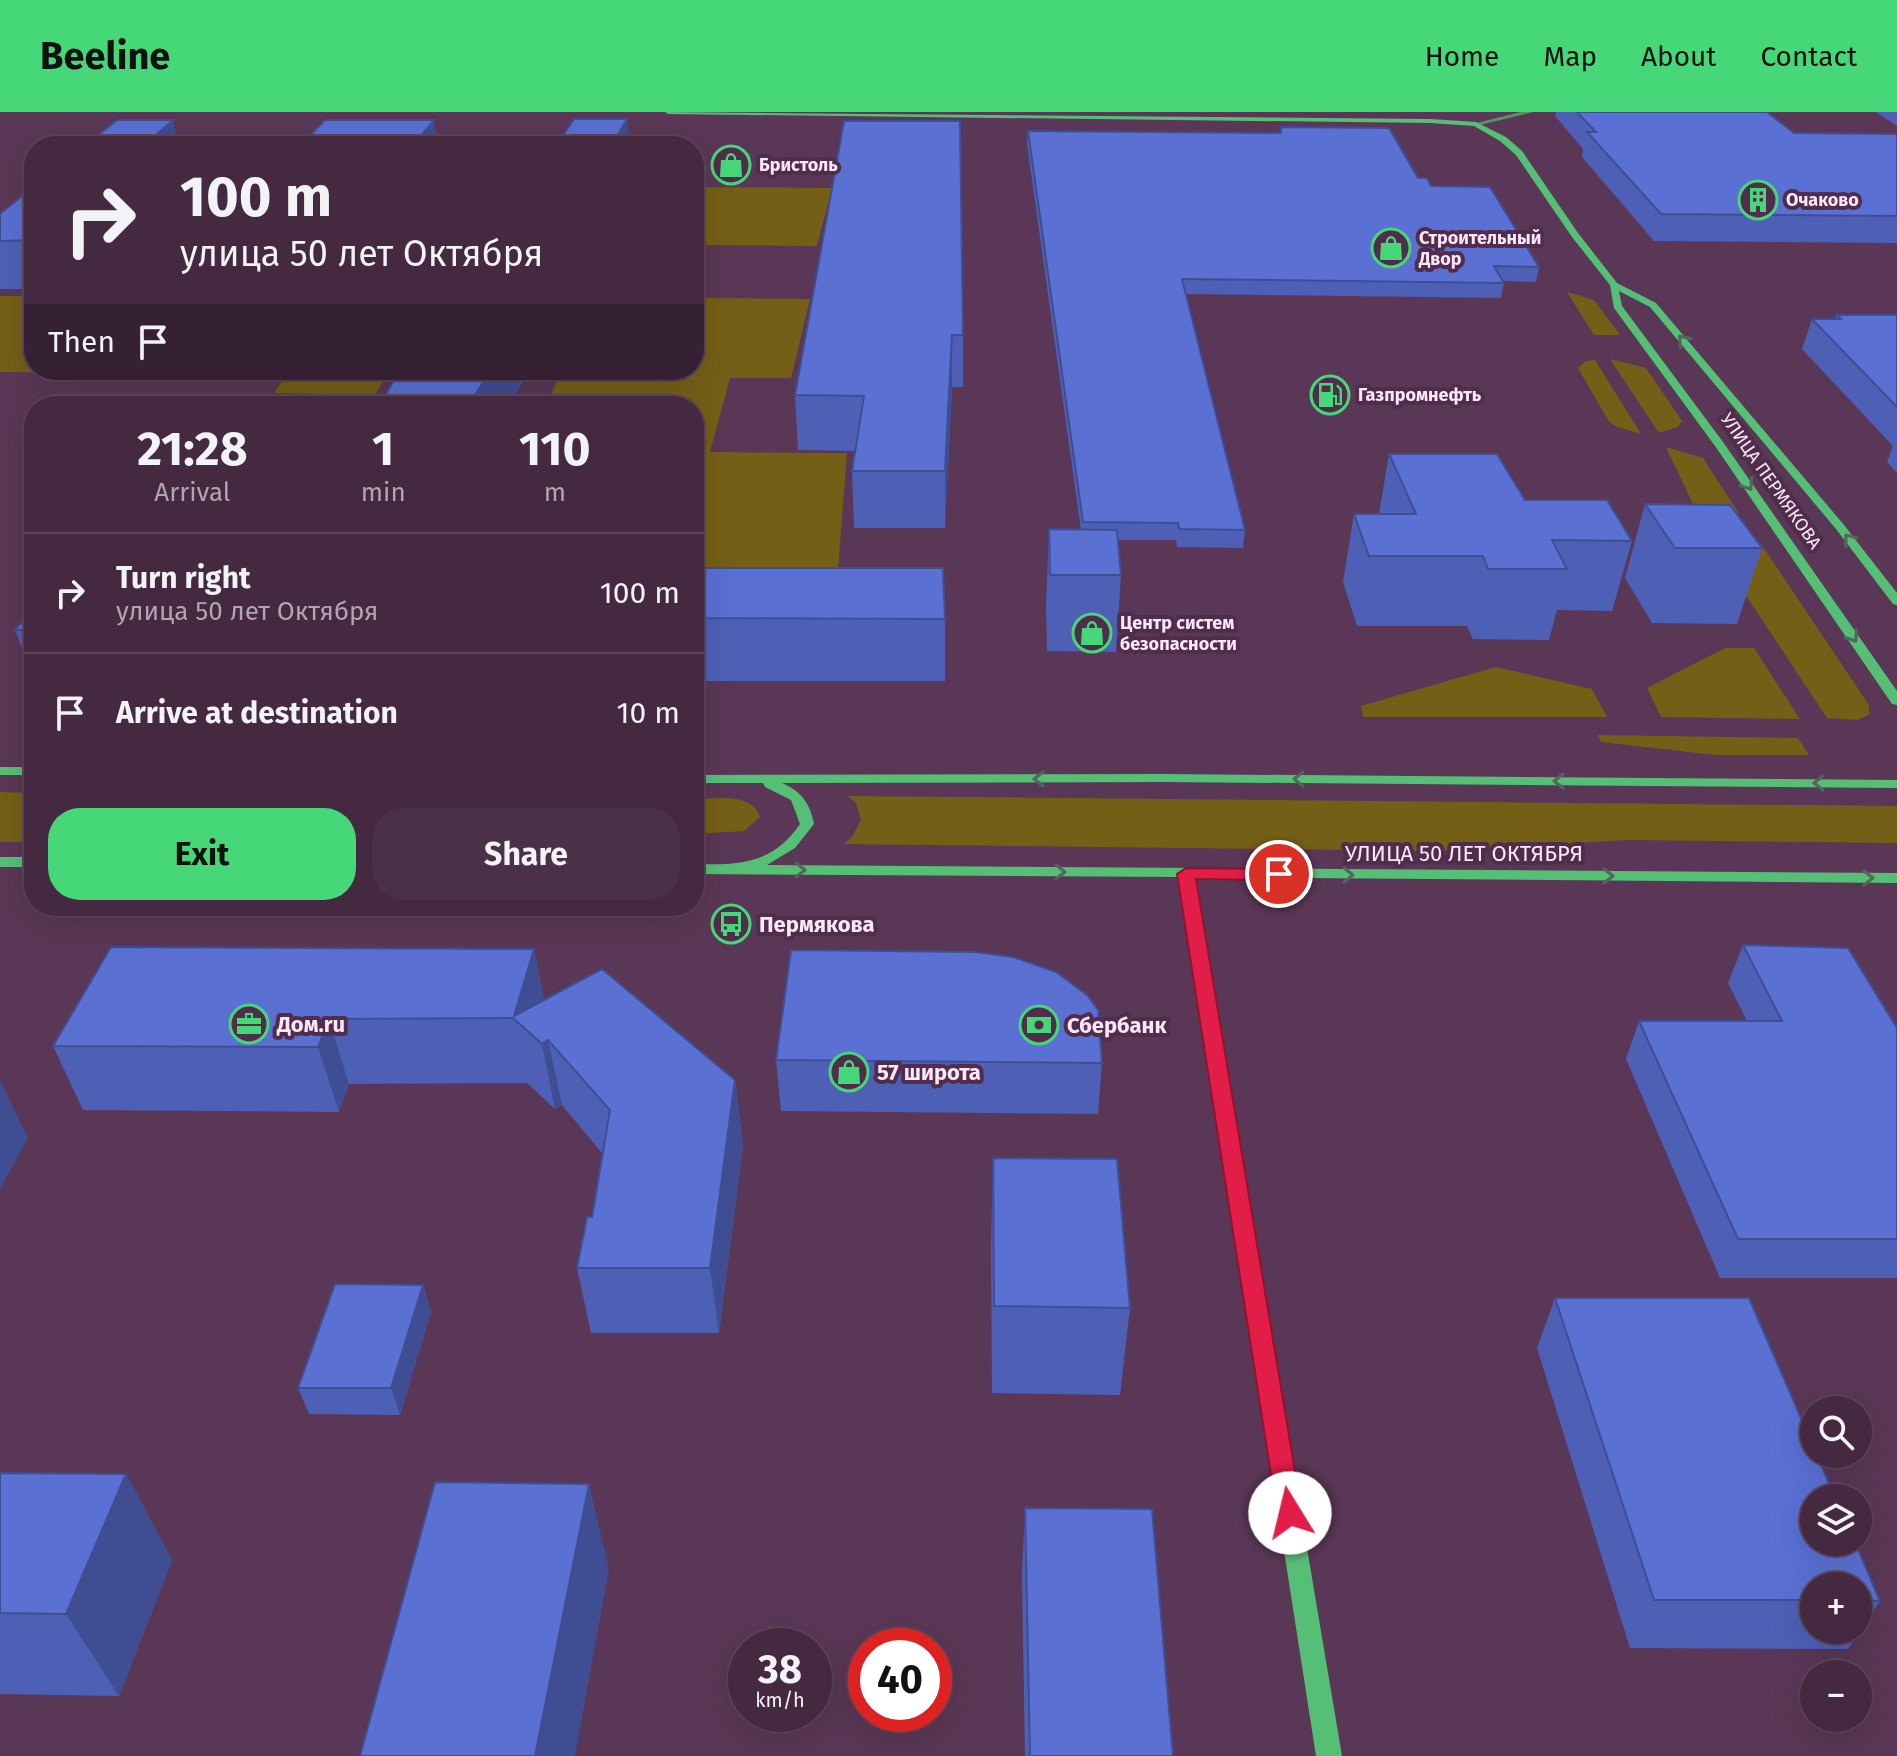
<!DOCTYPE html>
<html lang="en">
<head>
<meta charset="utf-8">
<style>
  :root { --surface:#442940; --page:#4b3147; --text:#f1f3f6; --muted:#afa6b1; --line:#5c4559; --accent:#46d779 }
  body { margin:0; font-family:"Fira Sans",sans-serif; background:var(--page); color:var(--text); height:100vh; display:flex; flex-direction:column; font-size:30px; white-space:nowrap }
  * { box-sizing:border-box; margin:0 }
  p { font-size:26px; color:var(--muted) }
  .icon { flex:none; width:44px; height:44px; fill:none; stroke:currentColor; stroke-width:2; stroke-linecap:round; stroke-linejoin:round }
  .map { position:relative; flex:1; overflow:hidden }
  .panel { position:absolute; left:24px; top:284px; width:680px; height:520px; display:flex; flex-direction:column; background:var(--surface); border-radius:32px; box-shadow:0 8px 32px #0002,0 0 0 2px var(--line) }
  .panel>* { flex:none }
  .banner { position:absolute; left:24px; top:24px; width:680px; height:244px; border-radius:32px; box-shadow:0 8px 32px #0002,0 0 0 2px var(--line); background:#442940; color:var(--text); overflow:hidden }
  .fabs { position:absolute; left:1800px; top:1284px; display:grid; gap:16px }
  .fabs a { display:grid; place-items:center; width:72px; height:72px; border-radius:50%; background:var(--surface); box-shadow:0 8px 32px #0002,0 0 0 2px var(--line); font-size:40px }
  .speed { position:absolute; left:728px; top:1516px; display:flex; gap:16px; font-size:40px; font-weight:700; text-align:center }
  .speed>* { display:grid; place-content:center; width:104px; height:104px; border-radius:50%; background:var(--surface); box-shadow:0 8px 32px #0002,0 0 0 2px var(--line); line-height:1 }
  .speed small { font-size:20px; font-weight:400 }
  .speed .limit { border:12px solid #d22; background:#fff; color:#111 }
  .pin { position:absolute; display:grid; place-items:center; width:68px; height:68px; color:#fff; margin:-34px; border:4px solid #fff; border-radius:50%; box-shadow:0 2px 8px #0007 }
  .me { position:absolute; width:88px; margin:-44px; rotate:351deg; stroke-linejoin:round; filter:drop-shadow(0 0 6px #0008) }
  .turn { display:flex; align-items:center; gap:28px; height:168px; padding:0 24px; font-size:36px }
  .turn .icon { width:104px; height:104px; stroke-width:2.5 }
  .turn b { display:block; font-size:56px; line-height:68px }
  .then { display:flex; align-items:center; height:76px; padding:0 24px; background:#0003; gap:16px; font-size:30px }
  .eta { display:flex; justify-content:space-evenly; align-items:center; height:136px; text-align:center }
  .eta b { font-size:48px; font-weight:700; line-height:56px }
  .action { display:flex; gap:16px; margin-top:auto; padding:16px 24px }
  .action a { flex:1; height:92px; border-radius:32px; background:var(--accent); color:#111; font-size:32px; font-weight:700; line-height:92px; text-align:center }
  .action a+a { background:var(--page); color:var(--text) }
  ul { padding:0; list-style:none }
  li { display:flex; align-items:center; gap:24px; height:120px; padding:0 24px; border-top:2px solid var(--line) }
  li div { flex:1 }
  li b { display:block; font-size:30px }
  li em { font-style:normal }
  header { display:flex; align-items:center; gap:48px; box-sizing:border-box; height:112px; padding:0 40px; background:var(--accent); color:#111 }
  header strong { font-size:38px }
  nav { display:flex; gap:44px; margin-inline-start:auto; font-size:28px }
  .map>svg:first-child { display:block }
  .green { fill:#755f17 }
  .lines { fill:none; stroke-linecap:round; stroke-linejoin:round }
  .street { fill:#559466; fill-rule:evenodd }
  .secondary { fill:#56bf76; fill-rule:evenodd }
  .wall { fill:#4d60b5; fill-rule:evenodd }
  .shaded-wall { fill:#3f4e93 }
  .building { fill:#5a70d2; stroke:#3f4e93; stroke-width:2 }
  .oneway { stroke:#52675c }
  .route { fill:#e11d48; stroke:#92132f; stroke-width:2 }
  .labels { text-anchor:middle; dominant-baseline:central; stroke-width:8; stroke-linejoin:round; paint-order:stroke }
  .far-poi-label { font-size:18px; font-weight:bold; fill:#fce6f8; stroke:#4f2d4b; text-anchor:start }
  .far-street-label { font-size:18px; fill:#fce6f8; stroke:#4f2d4b }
  .street-label { font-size:22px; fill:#fce6f8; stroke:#4f2d4b }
  .poi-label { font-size:22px; font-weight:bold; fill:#fce6f8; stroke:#4f2d4b; text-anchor:start }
</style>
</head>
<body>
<header>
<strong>Beeline</strong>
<nav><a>Home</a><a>Map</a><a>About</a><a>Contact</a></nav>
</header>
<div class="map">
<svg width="1897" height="1644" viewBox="0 0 1897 1644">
  <rect width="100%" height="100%" fill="#5a3756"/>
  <g class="green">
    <polygon points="694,75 832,76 817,134 694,133"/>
    <polygon points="1567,180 1594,188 1620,223 1594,223"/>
    <polygon points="0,184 34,184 34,258 390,258 375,283 274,281 287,262 0,260"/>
    <polygon points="694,186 810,187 791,266 730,266 710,340 847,341 834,509 694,509 694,294 546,294 559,264 536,264 539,258 694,258"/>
    <polygon points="1610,247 1646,256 1682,309 1678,315 1659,321"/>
    <polygon points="1595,248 1641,322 1615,314 1608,308 1578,256 1586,249"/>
    <polygon points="1666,335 1703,346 1738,400 1734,406 1700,407"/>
    <polygon points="1706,423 1744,425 1761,432 1869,593 1869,603 1857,608 1827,606"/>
    <polygon points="1725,536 1754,536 1800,607 1661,605 1647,576"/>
    <polygon points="1496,555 1592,577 1607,605 1363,605 1361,594"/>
    <polygon points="1598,623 1798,626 1809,643 1715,643 1601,630"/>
    <polygon points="0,680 34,681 34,730 0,730"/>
    <polygon points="848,684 1897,694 1897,731 1627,728 1436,739 843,732 852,725 861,708 856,691"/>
    <path d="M 694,687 C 714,687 753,680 760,705 L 744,719 L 694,722 Z"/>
  </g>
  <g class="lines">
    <polygon class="street" points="1521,0 1533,0 1476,14 1472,12"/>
    <g class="secondary">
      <polygon points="665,0 1430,7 1476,10 1506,25 1522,39 1578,121 1617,171 1656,191 1844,413 1897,481 1897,493 1893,492 1836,417 1650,195 1619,179 1622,194 1723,330 1897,579 1897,593 1892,592 1715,334 1614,196 1610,173 1572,125 1516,43 1500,29 1474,14 1430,11 668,2"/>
      <rect x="0" y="655" width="34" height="8"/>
      <path d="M 1164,662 L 1897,668 L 1897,676 L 1164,670 L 782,671 C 801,679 810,691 814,712 L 795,736 L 767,753 L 1897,761 L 1897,771 L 1194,765 L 1342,1644 L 1316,1644 L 1179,765 L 694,762 L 694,752 C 738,753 772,753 800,712 L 791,688 L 765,675 L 763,671 L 694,671 L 694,663 Z"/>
      <rect x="0" y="745" width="34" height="10"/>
    </g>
  </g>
  <g class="wall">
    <polygon points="1556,0 1767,0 1794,21 1897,22 1897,131 1654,129 1582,45 1583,37 1555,4"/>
    <polygon points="1876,0 1897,0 1897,14"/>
    <polygon points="844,9 963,223 963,275 952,275 945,416 854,416 852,359 855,339 798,338 795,283"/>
    <polygon points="1028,19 1418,66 1431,74 1539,155 1536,170 1503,169 1504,171 1501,186 1185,182 1245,418 1243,436 1177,435 1176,428 1118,428 1121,463 1116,540 1047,539 1046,492 1049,417 1081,418 1027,32"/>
    <polygon points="34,74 34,177 0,177 0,102"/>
    <polygon points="1837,203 1897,203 1897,361 1887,350 1893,334 1802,237 1812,207 1835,207"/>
    <polygon points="400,258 529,258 509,294 379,294"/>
    <polygon points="1389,342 1525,388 1632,429 1612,499 1557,498 1549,528 1473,527 1467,514 1357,514 1343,470 1354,402 1379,402"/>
    <polygon points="1645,392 1762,436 1737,512 1652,511 1625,466"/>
    <polygon points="694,456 945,507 945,569 694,569"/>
    <polygon points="34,496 34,542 24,541 15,518"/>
    <polygon points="1743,833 1897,916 1897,1166 1720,1166 1626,947 1639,909 1747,909 1728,871"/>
    <polygon points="534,837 544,888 735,968 743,1033 719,1221 591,1221 577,1156 592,1105 602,1041 562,993 555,997 527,971 349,972 339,1000 83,998 53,934"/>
    <polygon points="776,948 1102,951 1098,1002 781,999"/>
    <polygon points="993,1046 1130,1196 1120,1283 992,1281 991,1133"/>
    <polygon points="423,1173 431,1200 400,1303 309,1302 298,1276"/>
    <path d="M 1555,1186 L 1880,1489 L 1848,1537 L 1630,1536 L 1537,1236 ZM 1814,1474 L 1858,1474 L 1858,1518 L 1814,1518 Z"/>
    <polygon points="0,1361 126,1362 172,1448 119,1584 0,1582"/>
    <polygon points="1025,1396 1173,1644 1025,1644 1022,1463"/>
  </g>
  <g class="shaded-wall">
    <polygon points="627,7 630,34 612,34"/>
    <polygon points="173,8 179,34 143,34"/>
    <polygon points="434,8 438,34 413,34"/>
    <polygon points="952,223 952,275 945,416 945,359"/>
    <polygon points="490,258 529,258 509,294 475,294 473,287"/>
    <polygon points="534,837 547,901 514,904"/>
    <polygon points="329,907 349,972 339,1000 318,935"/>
    <polygon points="548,928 562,993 555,997 542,932"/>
    <polygon points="0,968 28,1026 0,1077"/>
    <polygon points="735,968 743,1033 719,1221 710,1156"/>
    <polygon points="423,1173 431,1200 400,1303 391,1276"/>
    <polygon points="126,1362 172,1448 119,1584 66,1502"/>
    <polygon points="589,1372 609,1457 575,1644 535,1644"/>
  </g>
  <g class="building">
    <polygon points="1577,0 1767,0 1794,21 1897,22 1897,104 1661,102 1587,20 1596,20"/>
    <polygon points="574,7 627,7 612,34 556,34"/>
    <polygon points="117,8 173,8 143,34 85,34"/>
    <polygon points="325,8 434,8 413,34 300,34"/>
    <polygon points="844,9 960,9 963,223 952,223 945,359 852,359 864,284 795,283"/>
    <polygon points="1281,15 1389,16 1418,66 1427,66 1431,74 1490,75 1539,155 1494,154 1504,171 1182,167 1245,418 1179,417 1178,411 1083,410 1028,19 1281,21"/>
    <polygon points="34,74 34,128 0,129 0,102"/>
    <polygon points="1837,203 1897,203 1897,295 1812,207 1841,207"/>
    <polygon points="400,258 490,258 473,287 463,287 459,294 379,294"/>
    <polygon points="1389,342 1497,342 1525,388 1607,388 1632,429 1552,428 1567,457 1488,457 1483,444 1369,444 1354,402 1416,402"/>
    <polygon points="1645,392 1730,393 1762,436 1675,436"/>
    <polygon points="1049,417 1117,418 1121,463 1050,463"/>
    <polygon points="694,456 943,456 945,507 694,506"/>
    <polygon points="34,496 34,518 15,518"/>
    <polygon points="1743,833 1848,836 1897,916 1897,1127 1738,1127 1639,909 1782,909"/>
    <polygon points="111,835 534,837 514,904 602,857 735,968 710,1156 577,1156 587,1105 592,1105 610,998 548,928 542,932 513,906 329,907 318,935 53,934"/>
    <polygon points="791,838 975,840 1013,845 1056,860 1087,883 1098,898 1102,951 776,948"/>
    <polygon points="993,1046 1117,1047 1130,1196 994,1194"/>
    <polygon points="335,1172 423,1173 391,1276 298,1276"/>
    <polygon points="1555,1186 1749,1186 1814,1336 1814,1342 1816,1342 1836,1386 1814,1386 1814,1430 1855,1430 1880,1489 1858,1489 1858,1474 1814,1474 1814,1488 1654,1488"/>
    <polygon points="0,1361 126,1362 66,1502 0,1501"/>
    <polygon points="435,1370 589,1372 535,1644 360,1644"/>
    <polygon points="1025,1396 1152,1397 1173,1644 1030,1644"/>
  </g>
  <defs><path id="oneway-chevron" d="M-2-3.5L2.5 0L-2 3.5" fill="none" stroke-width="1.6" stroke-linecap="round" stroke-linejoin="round" transform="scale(2)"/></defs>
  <g class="oneway">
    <use href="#oneway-chevron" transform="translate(1683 228) rotate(-130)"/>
    <use href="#oneway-chevron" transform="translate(1748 373) rotate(55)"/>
    <use href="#oneway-chevron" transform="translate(1849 427) rotate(-128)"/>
    <use href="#oneway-chevron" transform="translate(1853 525) rotate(56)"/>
    <use href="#oneway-chevron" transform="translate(1039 667) rotate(180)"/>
    <use href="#oneway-chevron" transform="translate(1299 667) rotate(-180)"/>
    <use href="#oneway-chevron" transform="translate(1559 669) rotate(-180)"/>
    <use href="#oneway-chevron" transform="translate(1819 671) rotate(-180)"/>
    <use href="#oneway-chevron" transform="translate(800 758) rotate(1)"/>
    <use href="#oneway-chevron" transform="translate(1060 760) rotate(1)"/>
    <use href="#oneway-chevron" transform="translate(1348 763)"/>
    <use href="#oneway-chevron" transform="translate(1608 764)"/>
    <use href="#oneway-chevron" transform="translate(1868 766)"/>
  </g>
  <polygon class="route" points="1186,756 1279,757 1288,762 1279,768 1196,767 1302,1401 1299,1409 1290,1412 1281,1409 1277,1401 1177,762"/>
  <defs>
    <symbol id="shop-ring" viewBox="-11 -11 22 22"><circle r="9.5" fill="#4f2d4b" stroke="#46d779" stroke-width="1.5"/><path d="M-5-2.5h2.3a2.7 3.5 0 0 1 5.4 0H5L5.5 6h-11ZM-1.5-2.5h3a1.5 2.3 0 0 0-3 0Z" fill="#46d779"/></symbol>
    <symbol id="building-ring" viewBox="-11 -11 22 22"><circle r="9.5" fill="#4f2d4b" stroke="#46d779" stroke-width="1.5"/><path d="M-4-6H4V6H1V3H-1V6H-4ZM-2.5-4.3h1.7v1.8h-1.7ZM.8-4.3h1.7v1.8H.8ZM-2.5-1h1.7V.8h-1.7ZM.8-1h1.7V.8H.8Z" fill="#46d779"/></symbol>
    <symbol id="fuel-ring" viewBox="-11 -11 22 22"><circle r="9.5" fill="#4f2d4b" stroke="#46d779" stroke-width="1.5"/><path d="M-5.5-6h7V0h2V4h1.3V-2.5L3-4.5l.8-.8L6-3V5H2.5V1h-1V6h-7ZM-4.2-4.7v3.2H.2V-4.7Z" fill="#46d779"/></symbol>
    <symbol id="bus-ring" viewBox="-11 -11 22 22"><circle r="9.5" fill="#4f2d4b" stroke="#46d779" stroke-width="1.5"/><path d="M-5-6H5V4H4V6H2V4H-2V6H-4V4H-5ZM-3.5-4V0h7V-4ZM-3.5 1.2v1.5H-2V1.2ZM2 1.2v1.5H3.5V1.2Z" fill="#46d779"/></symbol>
    <symbol id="office-ring" viewBox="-11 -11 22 22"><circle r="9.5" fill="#4f2d4b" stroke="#46d779" stroke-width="1.5"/><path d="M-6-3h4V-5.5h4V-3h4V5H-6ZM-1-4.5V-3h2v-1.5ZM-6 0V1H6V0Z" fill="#46d779"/></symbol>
    <symbol id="bank-ring" viewBox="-11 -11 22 22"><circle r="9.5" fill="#4f2d4b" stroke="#46d779" stroke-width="1.5"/><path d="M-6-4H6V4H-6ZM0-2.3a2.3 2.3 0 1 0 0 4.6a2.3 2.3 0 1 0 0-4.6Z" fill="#46d779"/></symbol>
  </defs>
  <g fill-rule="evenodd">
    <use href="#shop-ring" x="709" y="31" width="44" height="44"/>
    <use href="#building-ring" x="1736" y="66" width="44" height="44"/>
    <use href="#shop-ring" x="1369" y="114" width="44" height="44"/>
    <use href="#fuel-ring" x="1308" y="261" width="44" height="44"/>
    <use href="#shop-ring" x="1070" y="499" width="44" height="44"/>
    <use href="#bus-ring" x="709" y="790" width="44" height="44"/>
    <use href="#office-ring" x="227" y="890" width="44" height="44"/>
    <use href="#bank-ring" x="1017" y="891" width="44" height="44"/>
    <use href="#shop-ring" x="827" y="938" width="44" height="44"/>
  </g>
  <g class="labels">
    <g class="far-poi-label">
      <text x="759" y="53">Бристоль</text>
      <text x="1786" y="88">Очаково</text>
      <text x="1419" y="126">Строительный<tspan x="1419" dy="21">Двор</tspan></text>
      <text x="1358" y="283">Газпромнефть</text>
      <text x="1120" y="511">Центр систем<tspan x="1120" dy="21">безопасности</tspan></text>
    </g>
    <g class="far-street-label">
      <text transform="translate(1771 369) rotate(55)">УЛИЦА ПЕРМЯКОВА</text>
    </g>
    <g class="street-label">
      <text x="1464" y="741">УЛИЦА 50 ЛЕТ ОКТЯБРЯ</text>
    </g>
    <g class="poi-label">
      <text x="759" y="812">Пермякова</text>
      <text x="277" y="912">Дом.ru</text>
      <text x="1067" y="913">Сбербанк</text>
      <text x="877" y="960">57 широта</text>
    </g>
  </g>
</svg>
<div class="fabs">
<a><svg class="icon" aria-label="search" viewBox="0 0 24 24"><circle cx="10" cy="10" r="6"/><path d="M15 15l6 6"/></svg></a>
<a><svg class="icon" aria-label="layers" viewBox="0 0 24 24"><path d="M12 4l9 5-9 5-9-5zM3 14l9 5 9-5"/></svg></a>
<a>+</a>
<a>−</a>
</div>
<div class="speed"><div>38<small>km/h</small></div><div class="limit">40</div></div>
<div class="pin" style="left:1279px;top:762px;background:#d93025"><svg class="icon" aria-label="arrive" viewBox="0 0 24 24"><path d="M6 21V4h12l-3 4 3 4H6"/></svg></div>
<svg class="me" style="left:1290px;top:1401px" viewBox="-20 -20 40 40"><circle r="19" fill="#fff"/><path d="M0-13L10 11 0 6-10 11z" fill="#e11d48"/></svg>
<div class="banner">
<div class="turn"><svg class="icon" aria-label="right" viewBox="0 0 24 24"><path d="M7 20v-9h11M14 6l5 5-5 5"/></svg><div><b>100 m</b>улица 50 лет Октября</div></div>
<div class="then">Then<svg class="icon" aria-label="arrive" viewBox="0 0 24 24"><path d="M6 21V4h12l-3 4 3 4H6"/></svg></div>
</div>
<section class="panel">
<div class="eta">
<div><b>21:28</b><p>Arrival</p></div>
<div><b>1</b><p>min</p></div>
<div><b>110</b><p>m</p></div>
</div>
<ul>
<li><svg class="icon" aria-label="right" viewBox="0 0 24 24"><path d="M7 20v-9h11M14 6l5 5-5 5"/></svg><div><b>Turn right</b><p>улица 50 лет Октября</p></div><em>100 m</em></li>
<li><svg class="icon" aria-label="arrive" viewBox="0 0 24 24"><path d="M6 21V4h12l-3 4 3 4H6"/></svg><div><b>Arrive at destination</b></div><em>10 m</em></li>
</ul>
<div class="action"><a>Exit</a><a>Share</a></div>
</section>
</div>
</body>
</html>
